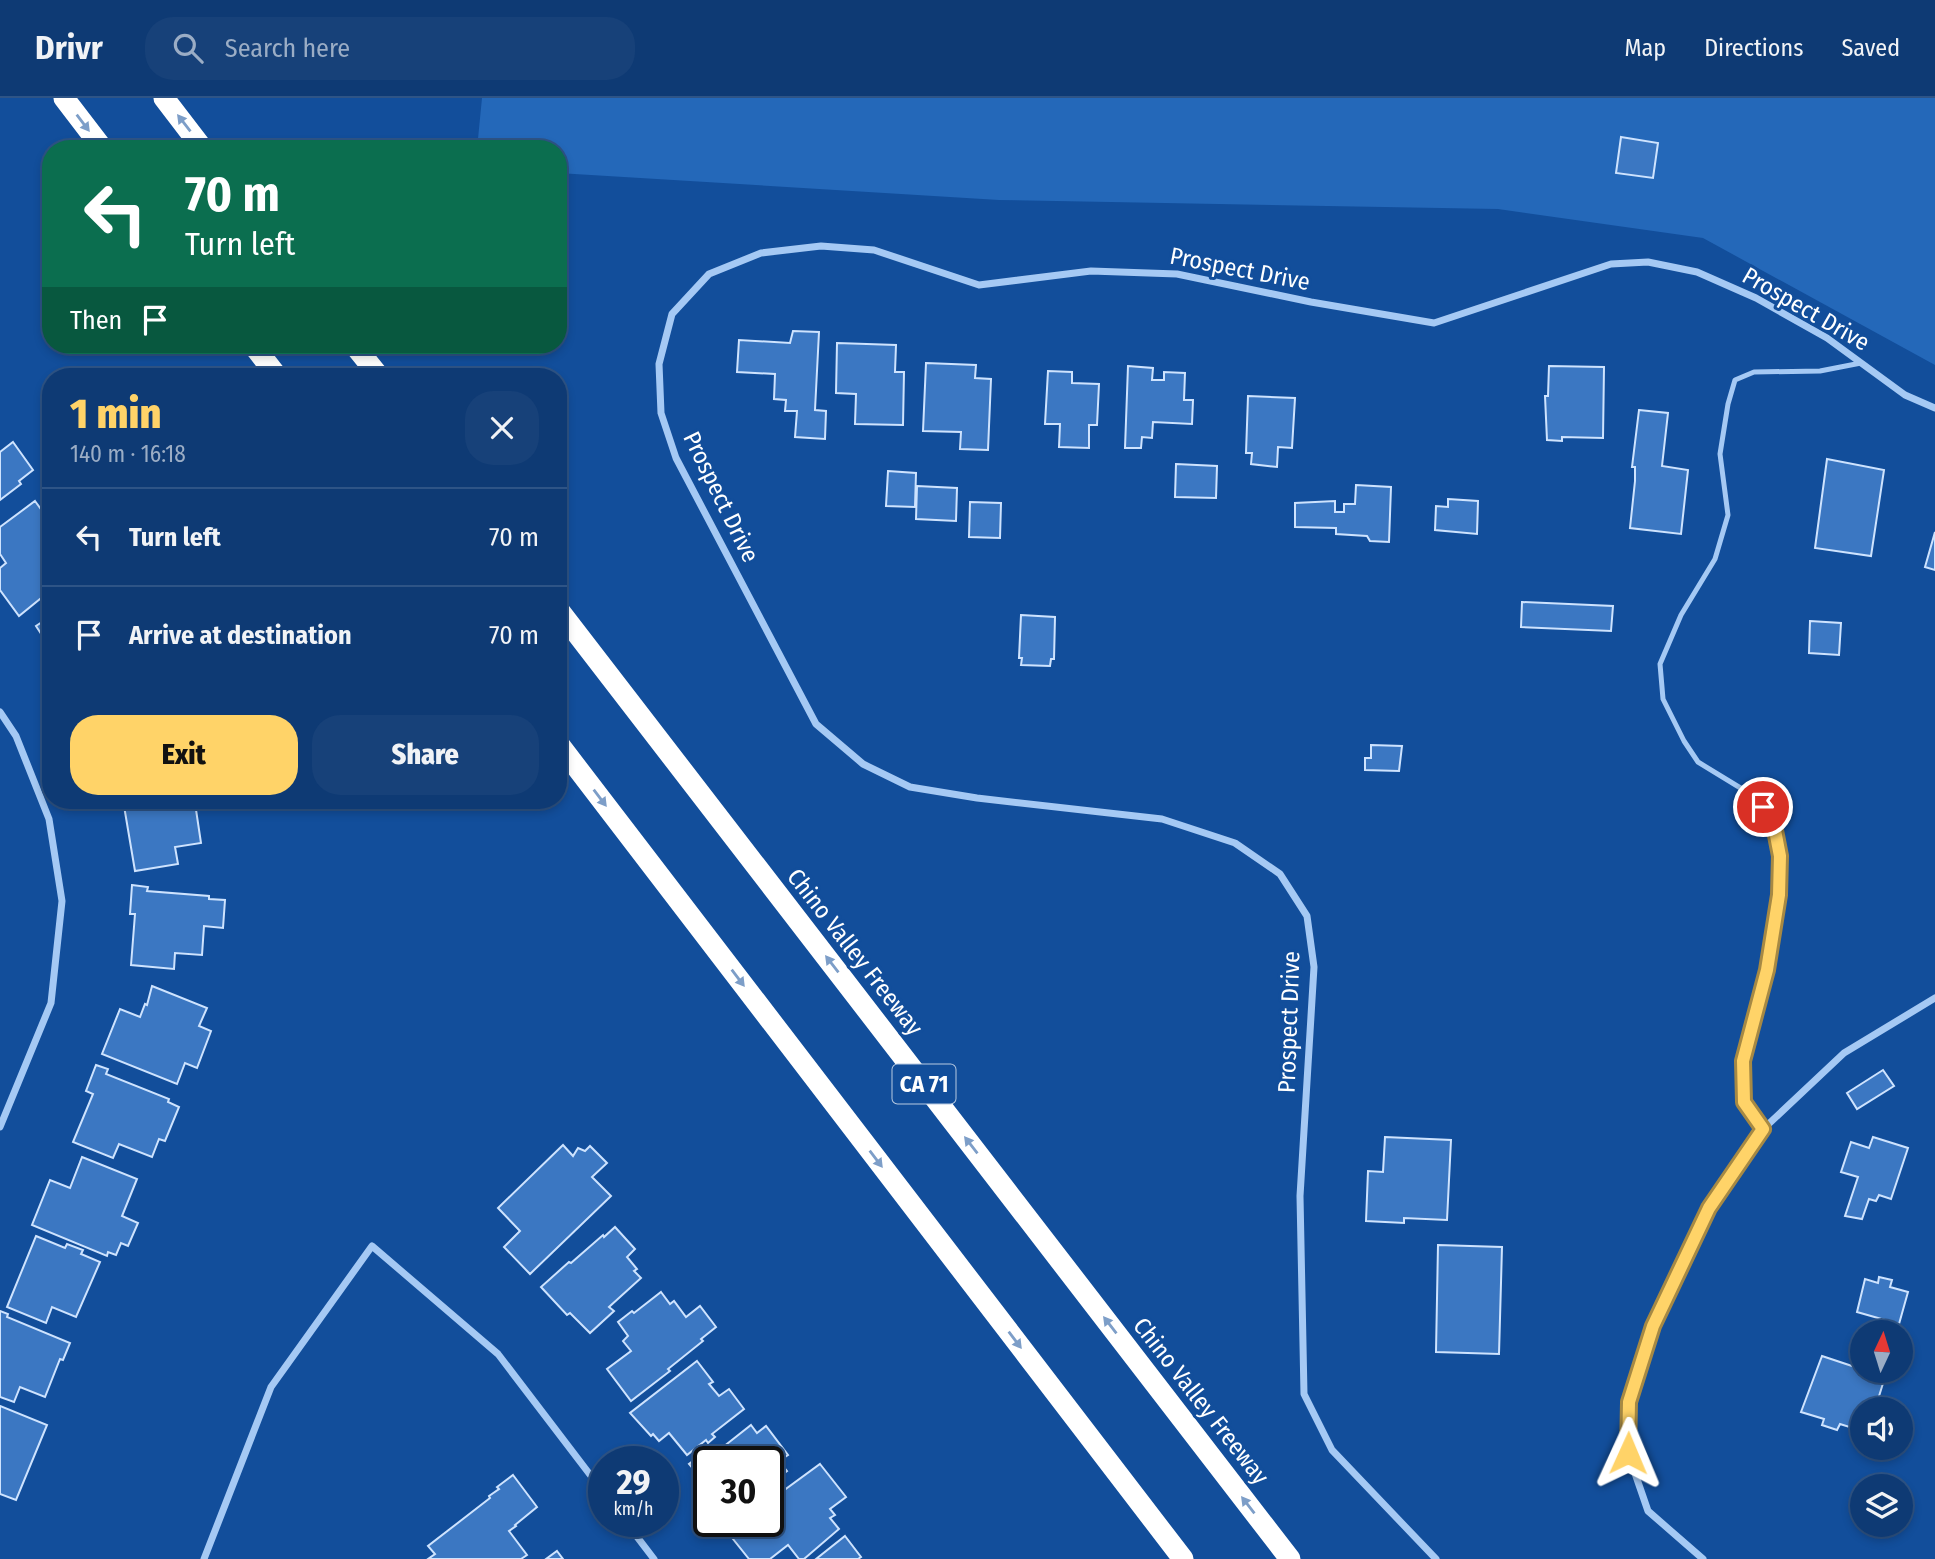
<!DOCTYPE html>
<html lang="en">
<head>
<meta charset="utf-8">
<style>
  :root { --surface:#0e3a74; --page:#174179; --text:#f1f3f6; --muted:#9badc5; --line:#2e5486; --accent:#ffd368 }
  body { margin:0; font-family:"Fira Sans Condensed",sans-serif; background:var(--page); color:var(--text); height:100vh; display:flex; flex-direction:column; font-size:26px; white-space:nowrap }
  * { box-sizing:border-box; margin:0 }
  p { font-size:23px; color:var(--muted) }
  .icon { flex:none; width:38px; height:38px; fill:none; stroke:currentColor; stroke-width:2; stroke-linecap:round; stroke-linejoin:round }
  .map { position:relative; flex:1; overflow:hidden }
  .sheet { position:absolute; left:42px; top:270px; width:525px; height:441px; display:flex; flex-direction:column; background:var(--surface); border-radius:28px; box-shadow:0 4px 10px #0003,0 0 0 2px var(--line) }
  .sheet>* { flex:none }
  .top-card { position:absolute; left:42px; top:42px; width:525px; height:214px; border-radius:28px; box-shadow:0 4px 10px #0003,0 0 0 2px var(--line); background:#0b6e4f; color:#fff; overflow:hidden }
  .needle { width:46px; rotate:4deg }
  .controls { position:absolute; left:1850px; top:1222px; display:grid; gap:14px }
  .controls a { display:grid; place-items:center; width:63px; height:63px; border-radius:50%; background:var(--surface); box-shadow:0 4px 10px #0003,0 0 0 2px var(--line); font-size:35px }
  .speed { position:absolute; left:588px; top:1348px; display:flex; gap:14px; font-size:35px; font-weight:700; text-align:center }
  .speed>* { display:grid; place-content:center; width:91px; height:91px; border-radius:50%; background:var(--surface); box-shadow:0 4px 10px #0003,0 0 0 2px var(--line); line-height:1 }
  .speed small { font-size:18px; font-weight:400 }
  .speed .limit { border:4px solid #111; border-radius:10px; background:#fff; color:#111 }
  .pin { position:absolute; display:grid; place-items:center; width:60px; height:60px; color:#fff; margin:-30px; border:4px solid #fff; border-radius:50%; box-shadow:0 2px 7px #0007 }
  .me { position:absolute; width:77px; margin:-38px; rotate:1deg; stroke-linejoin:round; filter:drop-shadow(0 0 5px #0008) }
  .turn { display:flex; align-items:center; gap:24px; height:147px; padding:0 28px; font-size:32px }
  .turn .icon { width:91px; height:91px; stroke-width:2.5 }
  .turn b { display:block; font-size:49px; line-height:60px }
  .then { display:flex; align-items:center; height:66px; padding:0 28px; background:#0003; gap:14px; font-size:26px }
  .round { display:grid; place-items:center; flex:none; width:74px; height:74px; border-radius:28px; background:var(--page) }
  .head { display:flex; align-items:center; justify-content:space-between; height:119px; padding:0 28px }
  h1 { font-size:42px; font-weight:800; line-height:52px; color:var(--accent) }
  .button { display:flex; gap:14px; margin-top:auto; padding:14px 28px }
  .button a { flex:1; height:80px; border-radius:28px; background:var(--accent); color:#111; font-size:28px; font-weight:800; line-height:80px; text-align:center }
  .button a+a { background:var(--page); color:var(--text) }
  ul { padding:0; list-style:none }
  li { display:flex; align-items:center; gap:21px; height:98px; padding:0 28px; border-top:2px solid var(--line) }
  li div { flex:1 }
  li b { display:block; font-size:26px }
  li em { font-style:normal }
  header { display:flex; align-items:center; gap:42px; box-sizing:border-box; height:98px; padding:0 35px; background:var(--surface); border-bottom:2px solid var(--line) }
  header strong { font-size:33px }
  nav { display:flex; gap:38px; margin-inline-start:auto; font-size:24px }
  .search { width:490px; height:63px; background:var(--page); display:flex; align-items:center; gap:18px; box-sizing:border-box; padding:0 24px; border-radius:28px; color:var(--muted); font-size:26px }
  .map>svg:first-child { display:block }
  .green { fill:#2468b9 }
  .building { fill:#3b77c2; stroke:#cee3fe; stroke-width:2 }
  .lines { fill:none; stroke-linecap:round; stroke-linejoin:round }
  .lane { stroke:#a5c9f4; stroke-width:5 }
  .street { stroke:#a5c9f4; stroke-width:7 }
  .highway { stroke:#fff; stroke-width:21 }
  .oneway { fill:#7d9ec8 }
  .route-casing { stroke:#a68944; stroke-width:18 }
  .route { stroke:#ffd368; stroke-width:12 }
  .labels { text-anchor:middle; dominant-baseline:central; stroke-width:6; stroke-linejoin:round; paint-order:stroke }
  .shield { fill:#124e9b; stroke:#b8cae1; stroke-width:2 }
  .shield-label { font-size:23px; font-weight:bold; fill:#fff }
  .street-label { font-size:24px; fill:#fff; stroke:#124e9b }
</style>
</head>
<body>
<header>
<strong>Drivr</strong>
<div class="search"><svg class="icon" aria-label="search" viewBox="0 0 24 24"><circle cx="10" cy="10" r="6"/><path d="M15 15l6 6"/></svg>Search here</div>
<nav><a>Map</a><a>Directions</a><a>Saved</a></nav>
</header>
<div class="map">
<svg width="1935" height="1461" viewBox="0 0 1935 1461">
  <rect width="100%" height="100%" fill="#124e9b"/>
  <polygon class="green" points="482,0 1935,0 1935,267 1703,140 1498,111 999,102 558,75 558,51 477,51"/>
  <g class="building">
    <polygon points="1621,39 1658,45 1653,80 1616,75"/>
    <polygon points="793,233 819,234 815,312 826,313 825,341 795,339 797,313 785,313 786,302 774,301 775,276 737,274 739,242 790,245"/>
    <polygon points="837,245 896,247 895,274 904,274 903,327 855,326 856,296 836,295"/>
    <polygon points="926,265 976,267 975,280 991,281 988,352 960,351 961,334 923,333"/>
    <polygon points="1128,268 1153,270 1152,282 1164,282 1164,274 1185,275 1184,302 1193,302 1192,326 1153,324 1152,340 1142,339 1141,350 1125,350"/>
    <polygon points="1549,268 1604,269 1603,340 1562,339 1562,343 1547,342 1545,298 1548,298"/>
    <polygon points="1048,273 1072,274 1072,285 1099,286 1097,327 1089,327 1089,350 1059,349 1060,326 1045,326"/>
    <polygon points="1248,298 1295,300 1292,350 1278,349 1277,369 1251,366 1252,355 1246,355"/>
    <polygon points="1639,312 1668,315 1662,368 1688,372 1681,436 1630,430 1635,383 1635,369 1632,369"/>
    <polygon points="13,344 33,372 19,383 21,386 0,402 0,354"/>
    <polygon points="1827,361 1884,372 1871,458 1815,450"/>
    <polygon points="1176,366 1217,368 1216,400 1175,399"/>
    <polygon points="888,373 916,375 915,409 886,408"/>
    <polygon points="1356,387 1391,389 1389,444 1370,443 1367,438 1336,436 1336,430 1295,429 1295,405 1335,403 1335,414 1344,414 1344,406 1355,406"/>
    <polygon points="917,388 957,390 956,423 916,421"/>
    <polygon points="1448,401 1478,403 1477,436 1435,432 1436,408 1448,409"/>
    <polygon points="35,403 51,425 51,492 19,518 0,492 0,470 6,465 0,456 0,429"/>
    <polygon points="970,404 1001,405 1000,440 969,439"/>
    <polygon points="1935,434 1935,472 1925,469"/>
    <polygon points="1522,504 1613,508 1611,533 1521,529"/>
    <polygon points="1021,517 1055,519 1054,561 1051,561 1050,568 1021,567 1022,560 1019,560"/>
    <polygon points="51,518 51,551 36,528"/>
    <polygon points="1810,523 1841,525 1839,557 1809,555"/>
    <polygon points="1371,647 1402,648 1399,673 1365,672 1365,660 1371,660"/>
    <polygon points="123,702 197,702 198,705 195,705 201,745 175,749 178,766 135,773"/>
    <polygon points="132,787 148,789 147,793 209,798 209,801 225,802 223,830 204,828 202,857 175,855 174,871 131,867 135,816 130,816"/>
    <polygon points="152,888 207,910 199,928 211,933 197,970 185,965 177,986 102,956 120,911 140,919 145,906 147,907"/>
    <polygon points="96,967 108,971 106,976 169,1001 168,1004 179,1009 165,1043 159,1041 152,1059 119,1046 113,1060 73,1044 93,996 86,993"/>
    <polygon points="1883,972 1894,988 1857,1011 1847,995"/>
    <polygon points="1385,1039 1451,1042 1447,1122 1404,1120 1404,1125 1366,1123 1368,1073 1383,1074"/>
    <polygon points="1873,1039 1908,1050 1891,1101 1879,1097 1876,1103 1869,1101 1862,1121 1845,1118 1858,1079 1841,1074 1851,1044 1869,1050"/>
    <polygon points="563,1047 573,1058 578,1050 585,1053 590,1048 607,1065 592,1079 611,1098 530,1176 504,1149 520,1133 498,1110"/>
    <polygon points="82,1059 137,1081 122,1118 138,1125 128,1148 121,1145 116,1157 108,1154 107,1158 32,1127 50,1082 70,1090"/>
    <polygon points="615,1129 635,1151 627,1159 637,1171 634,1173 641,1180 609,1209 614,1213 590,1235 570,1215 567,1217 541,1189 569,1164 571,1165 603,1137 604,1139"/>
    <polygon points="36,1138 65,1150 67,1146 83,1152 81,1156 100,1164 76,1219 52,1209 46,1225 7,1209"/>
    <polygon points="1438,1147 1502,1149 1499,1256 1436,1254"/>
    <polygon points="1879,1179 1892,1182 1890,1189 1908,1194 1899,1226 1857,1214 1865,1181 1878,1185"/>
    <polygon points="661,1194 670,1206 674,1203 686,1219 700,1208 716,1229 701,1241 703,1243 668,1271 670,1273 631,1303 607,1271 631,1253 623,1243 628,1238 618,1224 632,1213 634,1215"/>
    <polygon points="0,1213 8,1216 7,1219 70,1245 63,1262 60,1261 45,1299 20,1289 14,1304 0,1299"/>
    <polygon points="1822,1258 1885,1279 1875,1311 1862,1311 1862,1333 1840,1326 1837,1332 1822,1327 1824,1321 1801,1314"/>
    <polygon points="697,1263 713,1284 709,1286 719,1298 729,1291 744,1311 712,1336 715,1339 708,1345 706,1342 687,1357 669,1335 659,1343 653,1336 651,1338 630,1315"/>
    <polygon points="0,1308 47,1327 16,1402 0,1396"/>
    <polygon points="751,1327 757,1335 766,1328 788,1357 779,1363 787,1373 768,1387 768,1363 709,1363 709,1403 697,1383 701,1380 689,1366 713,1348 718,1353"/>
    <polygon points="820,1366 846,1399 830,1411 835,1417 830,1420 839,1431 804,1461 799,1461 788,1447 770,1461 749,1461 725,1431 736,1423 768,1423 768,1404"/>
    <polygon points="513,1377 537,1409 515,1427 516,1428 509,1433 527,1457 521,1461 428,1461 435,1456 428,1448 490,1400 489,1398 499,1391 497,1389"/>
    <polygon points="845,1438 861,1459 858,1461 816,1461"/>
    <polygon points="557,1453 563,1461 546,1461"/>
  </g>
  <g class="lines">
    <polyline class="lane" points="1763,1031 1744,1004 1743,963 1767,872 1779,798 1780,758 1773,722 1752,697 1698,664 1684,643 1663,601 1660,566 1681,517 1715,461 1728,417 1720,356 1728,306 1735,282 1754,274 1820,273 1861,265"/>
    <g class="street">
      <polyline points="0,614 16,638 49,721 62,803 51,905 0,1029"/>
      <polyline points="625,1423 654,1461"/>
      <polyline points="204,1461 271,1289 372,1148 498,1256 604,1395"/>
      <polyline points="1436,1461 1332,1352 1304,1296 1300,1098 1314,869 1307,818 1280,776 1235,745 1162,721 977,700 910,689 863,666 816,626 676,360 661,315 659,266 672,216 709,176 761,155 821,148 874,152 979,187 1091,173 1177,176 1311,204 1434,225 1611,166 1648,164 1697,174 1756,200 1827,240 1905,297 1935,310"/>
      <polyline points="1703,1461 1648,1413 1628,1355 1629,1304 1653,1228 1709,1110 1760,1034 1844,955 1935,900"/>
    </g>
    <g class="highway">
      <polyline points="64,0 103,51"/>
      <polyline points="164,0 203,51"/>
      <polyline points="253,247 277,278"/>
      <polyline points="354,247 379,278"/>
      <polyline points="558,511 1290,1461"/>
      <polyline points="558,645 1183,1461"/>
    </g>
  </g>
  <defs><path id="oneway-solid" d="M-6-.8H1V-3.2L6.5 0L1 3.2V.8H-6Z" transform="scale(1.75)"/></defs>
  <g class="oneway">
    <use href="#oneway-solid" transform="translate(83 25) rotate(53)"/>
    <use href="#oneway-solid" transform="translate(184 25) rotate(-128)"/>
    <use href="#oneway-solid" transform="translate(600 700) rotate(53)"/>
    <use href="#oneway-solid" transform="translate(832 866) rotate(-128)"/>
    <use href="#oneway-solid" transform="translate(738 880) rotate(53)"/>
    <use href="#oneway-solid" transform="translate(971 1047) rotate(-128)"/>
    <use href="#oneway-solid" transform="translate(876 1061) rotate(53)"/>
    <use href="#oneway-solid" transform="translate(1110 1227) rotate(-128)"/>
    <use href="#oneway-solid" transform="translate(1015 1242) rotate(53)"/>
    <use href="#oneway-solid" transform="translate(1248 1407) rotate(-128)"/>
  </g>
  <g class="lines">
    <defs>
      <polyline id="route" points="1628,1355 1629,1304 1653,1228 1709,1110 1763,1031 1744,1004 1743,963 1767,872 1779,797 1780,758 1773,722 1763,709"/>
    </defs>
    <use href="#route" class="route-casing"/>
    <use href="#route" class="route"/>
  </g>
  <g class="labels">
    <rect class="shield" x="892.5" y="966.5" width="63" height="39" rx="5"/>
    <g class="shield-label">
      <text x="924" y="986">CA 71</text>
    </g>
    <g class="street-label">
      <text transform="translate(1240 171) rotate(11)">Prospect Drive</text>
      <text transform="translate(1806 211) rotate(30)">Prospect Drive</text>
      <text transform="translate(721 399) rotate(64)">Prospect Drive</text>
      <text transform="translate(855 854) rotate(52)">Chino Valley Freeway</text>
      <text transform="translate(1289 924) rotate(-88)">Prospect Drive</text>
      <text transform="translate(1201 1303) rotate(52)">Chino Valley Freeway</text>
    </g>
  </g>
</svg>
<div class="controls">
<a><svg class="needle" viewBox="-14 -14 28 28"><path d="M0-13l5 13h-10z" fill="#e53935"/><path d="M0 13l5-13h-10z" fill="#9badc5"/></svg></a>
<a><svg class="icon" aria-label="sound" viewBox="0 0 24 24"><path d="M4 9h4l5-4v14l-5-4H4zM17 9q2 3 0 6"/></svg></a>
<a><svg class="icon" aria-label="layers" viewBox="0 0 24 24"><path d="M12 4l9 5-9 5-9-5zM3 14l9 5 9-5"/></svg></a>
</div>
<div class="speed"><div>29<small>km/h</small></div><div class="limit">30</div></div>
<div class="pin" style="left:1763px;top:709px;background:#d93025"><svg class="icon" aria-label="arrive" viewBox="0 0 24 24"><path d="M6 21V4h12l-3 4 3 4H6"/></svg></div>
<svg class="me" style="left:1628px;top:1355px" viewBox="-20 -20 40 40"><path d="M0-17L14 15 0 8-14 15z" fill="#ffd368" stroke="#fff" stroke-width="4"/></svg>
<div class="top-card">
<div class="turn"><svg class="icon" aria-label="left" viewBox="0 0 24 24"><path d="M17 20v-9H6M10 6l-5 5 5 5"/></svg><div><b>70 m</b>Turn left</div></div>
<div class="then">Then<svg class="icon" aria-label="arrive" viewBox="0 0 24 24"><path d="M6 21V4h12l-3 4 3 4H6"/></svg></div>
</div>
<section class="sheet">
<div class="head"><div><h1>1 min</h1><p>140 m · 16:18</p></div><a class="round"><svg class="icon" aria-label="close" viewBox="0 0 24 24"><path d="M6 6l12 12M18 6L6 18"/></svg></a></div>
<ul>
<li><svg class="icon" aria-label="left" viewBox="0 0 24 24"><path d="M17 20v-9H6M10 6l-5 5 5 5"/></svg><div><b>Turn left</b></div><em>70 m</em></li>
<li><svg class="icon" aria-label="arrive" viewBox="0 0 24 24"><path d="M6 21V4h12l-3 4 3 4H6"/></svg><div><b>Arrive at destination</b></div><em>70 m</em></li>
</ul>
<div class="button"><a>Exit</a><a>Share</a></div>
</section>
</div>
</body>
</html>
